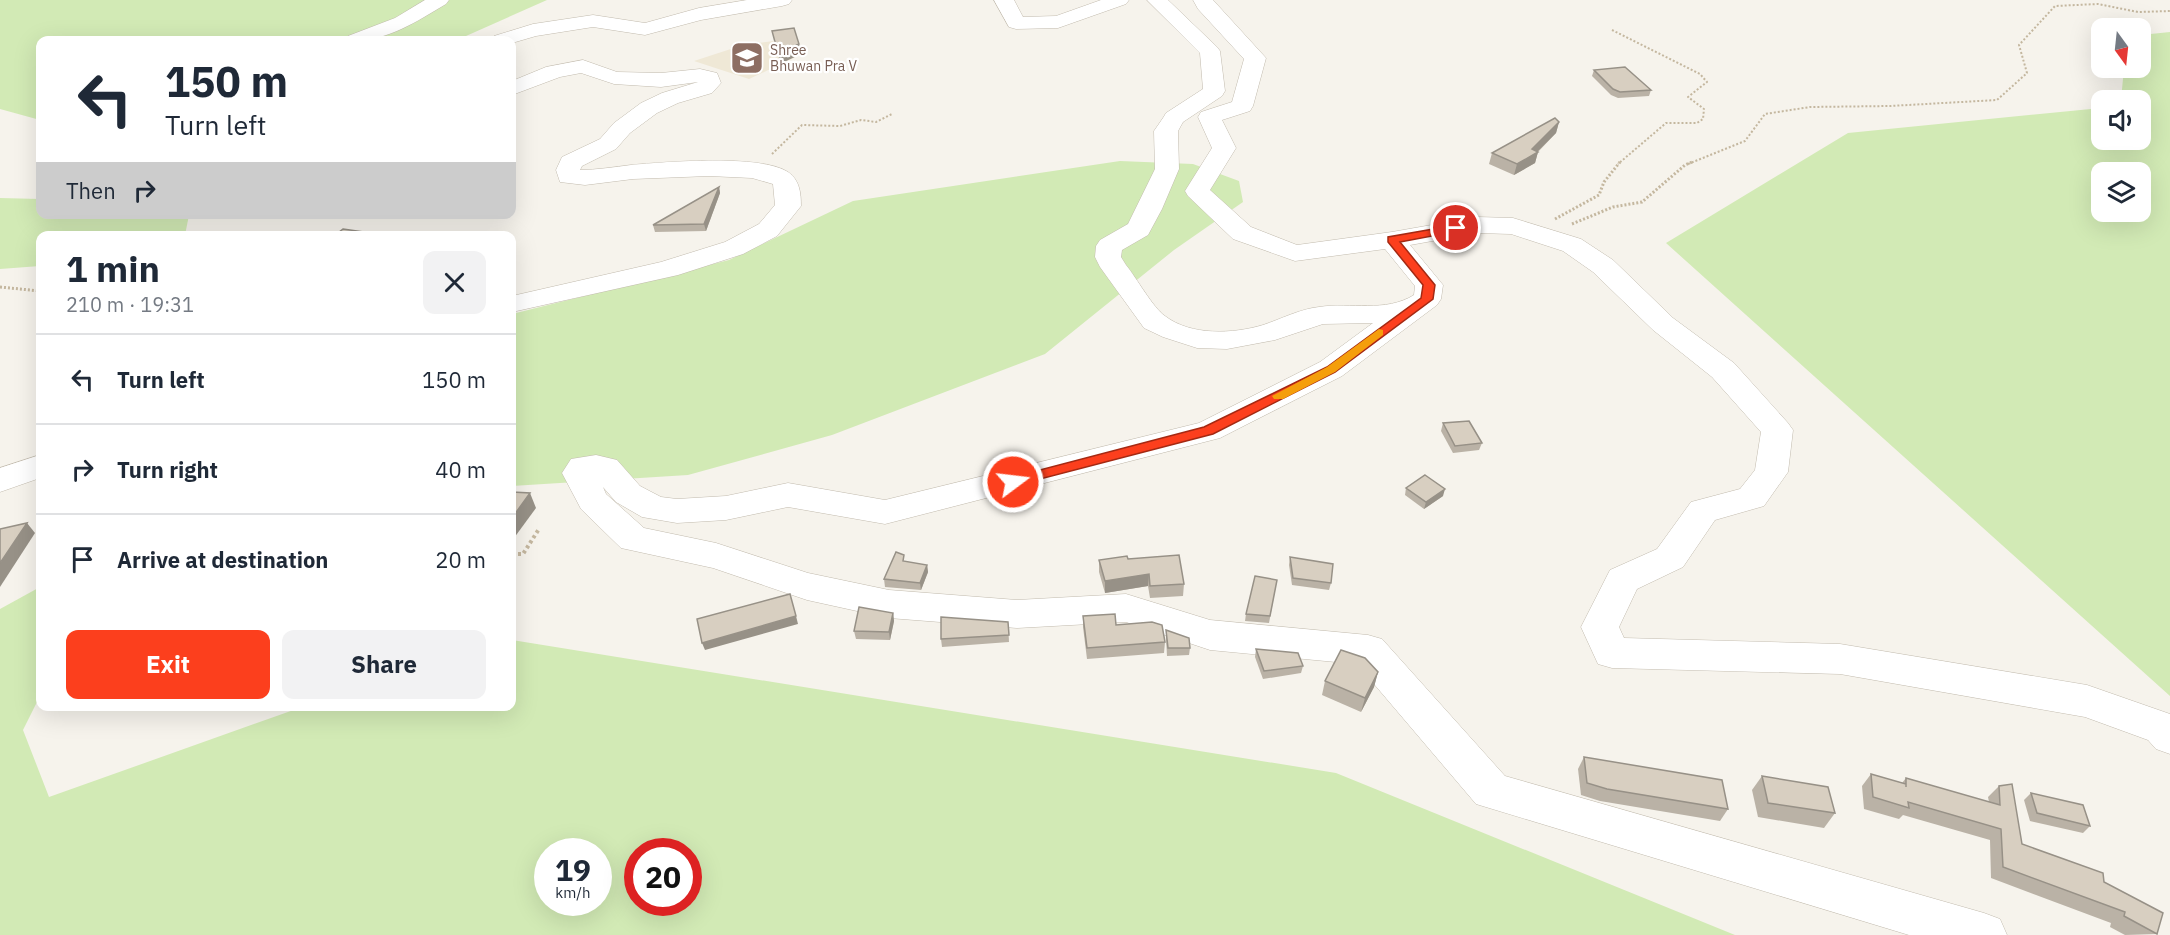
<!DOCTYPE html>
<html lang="en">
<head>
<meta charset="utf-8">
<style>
  :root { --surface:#fff; --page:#f2f2f3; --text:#1f2937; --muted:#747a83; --line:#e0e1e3; --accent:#fc3f1d }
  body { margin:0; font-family:"IBM Plex Sans",sans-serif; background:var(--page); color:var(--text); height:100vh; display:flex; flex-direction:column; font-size:22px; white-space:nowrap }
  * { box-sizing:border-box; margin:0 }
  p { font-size:20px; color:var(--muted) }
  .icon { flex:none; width:33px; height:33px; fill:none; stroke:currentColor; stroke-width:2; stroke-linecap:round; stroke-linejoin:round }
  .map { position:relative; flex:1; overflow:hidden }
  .drawer { position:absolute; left:36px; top:231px; width:480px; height:480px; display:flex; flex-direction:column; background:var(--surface); border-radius:12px; box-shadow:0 6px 24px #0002 }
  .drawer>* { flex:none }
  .hud { position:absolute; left:36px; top:36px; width:480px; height:183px; border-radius:12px; box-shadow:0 6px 24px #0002; background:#fff; color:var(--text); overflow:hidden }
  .needle { width:39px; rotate:165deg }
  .buttons { position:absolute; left:2091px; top:18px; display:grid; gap:12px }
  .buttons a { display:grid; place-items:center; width:60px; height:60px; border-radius:12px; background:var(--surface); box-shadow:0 6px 24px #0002; font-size:30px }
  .speed { position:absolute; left:534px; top:838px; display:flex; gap:12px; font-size:30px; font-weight:700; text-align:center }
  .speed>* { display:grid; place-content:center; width:78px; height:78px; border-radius:50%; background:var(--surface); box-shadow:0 6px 24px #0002; line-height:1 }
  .speed small { font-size:15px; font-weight:400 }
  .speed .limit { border:9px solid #d22; background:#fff; color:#111 }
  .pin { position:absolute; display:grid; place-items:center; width:51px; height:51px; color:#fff; margin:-26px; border:3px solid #fff; border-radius:50%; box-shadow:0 2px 6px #0007 }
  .me { position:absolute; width:66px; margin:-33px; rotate:75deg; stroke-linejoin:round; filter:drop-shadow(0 0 4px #0008) }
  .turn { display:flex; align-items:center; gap:21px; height:126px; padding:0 30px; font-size:27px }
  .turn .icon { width:78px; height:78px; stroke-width:2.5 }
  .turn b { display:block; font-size:42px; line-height:51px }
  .then { display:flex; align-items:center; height:57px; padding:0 30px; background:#0003; gap:12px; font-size:22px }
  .round { display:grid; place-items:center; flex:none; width:63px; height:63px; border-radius:12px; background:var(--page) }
  .overview { display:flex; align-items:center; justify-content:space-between; height:102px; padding:0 30px }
  h1 { font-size:36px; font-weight:700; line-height:45px }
  .cta { display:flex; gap:12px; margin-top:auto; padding:12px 30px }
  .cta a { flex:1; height:69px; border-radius:12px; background:var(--accent); color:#fff; font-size:24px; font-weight:700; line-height:69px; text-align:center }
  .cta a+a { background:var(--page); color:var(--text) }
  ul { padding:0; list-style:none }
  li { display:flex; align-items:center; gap:18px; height:90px; padding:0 30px; border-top:2px solid var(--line) }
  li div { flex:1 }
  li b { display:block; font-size:22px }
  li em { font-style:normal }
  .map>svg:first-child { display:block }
  .education { fill:#efe8d6 }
  .green { fill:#d2eab5; fill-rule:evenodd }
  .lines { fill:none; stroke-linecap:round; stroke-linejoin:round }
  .minor-casing { stroke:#c2bbae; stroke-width:1 }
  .path-far2 { stroke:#c4b79f; stroke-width:2; stroke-dasharray:2 2; stroke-linecap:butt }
  .path-far1 { stroke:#c4b79f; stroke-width:3; stroke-dasharray:2 2; stroke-linecap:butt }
  .path { stroke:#c4b79f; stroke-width:4; stroke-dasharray:3 3; stroke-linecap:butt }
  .minor { fill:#fff; fill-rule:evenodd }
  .wall { fill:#bab2a6 }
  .shaded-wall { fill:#979187 }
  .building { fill:#d8cfc1; stroke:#979187; stroke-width:1.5 }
  .route { fill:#fc3f1d; stroke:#a42913; stroke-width:1.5 }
  .slow { fill:#f59e0b }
  .labels { text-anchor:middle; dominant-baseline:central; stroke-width:4.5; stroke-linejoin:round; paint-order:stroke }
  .far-education-label { font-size:14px; fill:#785e54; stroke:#fff; text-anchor:start }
</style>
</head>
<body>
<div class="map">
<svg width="2170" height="935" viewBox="0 0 2170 935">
  <rect width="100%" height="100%" fill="#f6f3ec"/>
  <polygon class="education" points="797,38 800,55 749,79 694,61 743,45"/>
  <g class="green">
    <polygon points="0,0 547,0 457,40 40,40 40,120 0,109"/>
    <path d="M 2170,32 L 2170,696 L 1666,243 L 1848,133 L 2101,108 L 2102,140 L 2140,140 L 2140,100 L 2121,100 L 2124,68 L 2140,68 L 2141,35 ZM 2102,172 L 2140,172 L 2140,212 L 2102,212 Z"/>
    <polygon points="1120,161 1193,164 1239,181 1243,202 1174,250 1045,354 832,435 688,475 512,486 512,314 729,260 853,201"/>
    <polygon points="0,198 40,199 40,214 189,215 185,235 40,236 40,266 0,269"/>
    <path d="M 40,587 L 40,696 L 23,730 L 49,797 L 302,707 L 512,706 L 512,640 L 1336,773 L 1735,935 L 0,935 L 0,609 ZM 548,852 L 598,852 L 598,903 L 548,903 ZM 638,852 L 688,852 L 688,903 L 638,903 Z"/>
  </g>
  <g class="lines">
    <defs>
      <g id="minor">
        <path d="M 425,0 L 449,0 L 446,4 C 414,23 383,44 345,40 L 348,36 L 395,18 Z"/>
        <polygon points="747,0 792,0 789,4 782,6 701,20 645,35 593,27 536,36 512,43 512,40 491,40 494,36 533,24 593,15 645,23 699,8"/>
        <polygon points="994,0 1014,0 1023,17 1056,16 1101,0 1129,0 1126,4 1058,28 1016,29 1009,27"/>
        <path d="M 1147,0 L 1168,0 L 1217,47 L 1220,51 L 1225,91 L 1222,96 L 1183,122 L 1178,131 L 1179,169 L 1162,209 L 1148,235 L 1122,250 L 1121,257 L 1126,265 C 1136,277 1153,308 1165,316 C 1191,336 1233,334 1263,325 C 1281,319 1300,309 1319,307 C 1351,302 1385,313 1414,295 L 1415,286 L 1385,249 L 1295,261 L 1233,239 L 1188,196 L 1185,191 L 1212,148 L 1198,117 L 1201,112 L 1232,102 L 1244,59 L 1198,9 L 1193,0 L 1213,0 L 1266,58 L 1253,106 L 1250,111 L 1222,120 L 1236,148 L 1210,190 L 1251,227 L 1297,245 L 1392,232 L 1477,217 L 1513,218 L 1581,239 L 1613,260 L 1673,318 L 1734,363 L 1788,423 L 1793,430 L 1788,472 L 1764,506 L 1715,520 L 1683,567 L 1637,589 L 1619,627 L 1624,638 L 1840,644 L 2087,685 L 2170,714 L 2170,754 L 2156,749 L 2148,740 L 2085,717 L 1840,674 L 1612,668 L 1598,664 L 1581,627 L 1610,570 L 1657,549 L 1691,502 L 1740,489 L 1755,470 L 1761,432 L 1712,377 L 1653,330 L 1593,272 L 1563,251 L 1511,234 L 1477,233 L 1410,245 L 1443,285 L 1441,299 L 1437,305 L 1342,376 L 1220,438 L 885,524 L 788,507 L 726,520 L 677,523 L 642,517 L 616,502 L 603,487 L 606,494 L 644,528 L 716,543 L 808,573 L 889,590 L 1017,600 L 1126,594 L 1210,620 L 1368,635 L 1382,639 L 1505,776 L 1984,913 L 2000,919 L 2007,935 L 1909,935 L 1476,804 L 1357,664 L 1210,650 L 1126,622 L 1017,628 L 889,618 L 807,600 L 713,568 L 621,548 L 581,509 L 562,473 L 571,459 L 596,455 L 617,460 L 640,486 L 661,497 L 677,499 L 726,496 L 788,483 L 885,500 L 1199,423 L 1320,362 L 1373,323 L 1323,324 L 1275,340 L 1227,349 L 1197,348 L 1163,337 L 1144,328 L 1100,267 L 1095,257 L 1096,246 L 1100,240 L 1128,224 L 1155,169 L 1154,131 L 1163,118 L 1166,113 L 1203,89 L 1200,53 Z"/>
        <path d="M 583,60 L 617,72 L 661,73 L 700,69 L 717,73 L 721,83 L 712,93 L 678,103 L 657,113 L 630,133 L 616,149 L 582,166 L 580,170 C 597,170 614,167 631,165 C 665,162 761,154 788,172 C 800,180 801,194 801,206 L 777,236 L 743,254 L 678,275 L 512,312 L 512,296 L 661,262 L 725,242 L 759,224 L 775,205 L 773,184 L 752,178 L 709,176 L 633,179 L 585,185 L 560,182 L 556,170 L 562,157 L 600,139 L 614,123 L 641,103 L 662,93 L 698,82 L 661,87 L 614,84 L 581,73 L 560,77 L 512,95 L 512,81 L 546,67 Z"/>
        <polygon points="40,455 40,478 0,492 0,468"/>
      </g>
    </defs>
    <use href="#minor" class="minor-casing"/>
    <g class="path-far2">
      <polyline points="1612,30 1700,74 1707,82 1688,97 1704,109 1703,119 1697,123 1666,123 1618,164"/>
      <polyline points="772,154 802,125 840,126 861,120 876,122 892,114"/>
      <polyline points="1688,164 1745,141 1765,114 1810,107 1890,106 1997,100 2027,73 2019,45 2055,6 2098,4 2138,12 2170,11"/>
    </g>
    <g class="path-far1">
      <polyline points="1555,219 1599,195 1604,182 1620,162"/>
      <polyline points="1572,224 1613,207 1642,202 1685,165 1692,162"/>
      <polyline points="0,287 40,291"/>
    </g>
    <polyline class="path" points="512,554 523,554 539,529"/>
    <use href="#minor" class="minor"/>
  </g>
  <g class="wall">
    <polygon points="1594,70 1651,90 1649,96 1618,98 1611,95 1592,76"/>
    <polygon points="1559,122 1556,133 1538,152 1535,163 1514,175 1489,164 1492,153"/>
    <polygon points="719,187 720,193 706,231 655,232 653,225"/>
    <polygon points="1443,423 1482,443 1479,450 1453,453 1441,431"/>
    <polygon points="1406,488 1443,496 1424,509 1405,495"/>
    <polygon points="1290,557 1331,583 1329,590 1292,585 1289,565"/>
    <polygon points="1128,559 1184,584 1183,596 1150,598 1148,586 1105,593 1099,572 1099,560"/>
    <polygon points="927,565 928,572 921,590 885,587 884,579"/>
    <polygon points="1277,580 1269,623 1245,621 1246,614"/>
    <polygon points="893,613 894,621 890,640 856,639 854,631"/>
    <polygon points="1083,616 1116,625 1165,642 1164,653 1087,659 1083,627"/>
    <polygon points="1008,622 1009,642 942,647 941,639"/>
    <polygon points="1166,630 1190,648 1189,655 1167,656 1166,638"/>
    <polygon points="1256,649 1303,666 1301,673 1263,679 1255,657"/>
    <polygon points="1378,672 1374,687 1361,712 1322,695 1325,681"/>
    <polygon points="1584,757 1728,809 1720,821 1600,801 1581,795 1578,769"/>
    <polygon points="1871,774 1902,783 1906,778 1989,802 1988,797 1999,786 2022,844 2104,882 2157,934 2125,935 2110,927 2111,923 1991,878 1990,840 1903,815 1899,819 1864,809 1862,786"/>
    <polygon points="1762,776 1835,813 1824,828 1758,817 1752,790"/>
    <polygon points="2031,793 2090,826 2083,833 2030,821 2024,800"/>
  </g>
  <g class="shaded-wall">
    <polygon points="799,44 801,54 780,64 778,53"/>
    <polygon points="1559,122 1556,133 1536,153 1538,152 1535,163 1514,175 1517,164"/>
    <polygon points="719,187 720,193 706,231 704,224"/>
    <polygon points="1445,489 1443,496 1424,509 1426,502"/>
    <polygon points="530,493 536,508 514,538 512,533 512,518"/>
    <polygon points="27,523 35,533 0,587 0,563"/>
    <polygon points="927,565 928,572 921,590 920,583"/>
    <polygon points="1149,574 1148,586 1105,593 1105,581"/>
    <polygon points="893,613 894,621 890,640 889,632"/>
    <polygon points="796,616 798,624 705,650 702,643"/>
    <polygon points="1378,672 1374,687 1361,712 1365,698"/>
  </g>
  <g class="building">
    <polygon points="794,28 799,44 778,53 772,31"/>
    <polygon points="1625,67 1651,90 1620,92 1613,89 1594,70"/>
    <polygon points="1555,118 1559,122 1532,149 1538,152 1517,164 1492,153"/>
    <polygon points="719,187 704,224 653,225"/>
    <polygon points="343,229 378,234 376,236 334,236"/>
    <polygon points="1469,421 1482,443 1455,446 1443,423"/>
    <polygon points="1425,475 1445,489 1426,502 1406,488"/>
    <polygon points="512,492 530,493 512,518"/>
    <polygon points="27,523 0,563 0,529"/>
    <polygon points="896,552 904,555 903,561 927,565 920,583 884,579"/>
    <polygon points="1179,555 1184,584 1150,586 1149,574 1105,581 1099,560 1127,556 1128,559"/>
    <polygon points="1290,557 1333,564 1331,583 1293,578"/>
    <polygon points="1255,576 1277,580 1270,616 1246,614"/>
    <polygon points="790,594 796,616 702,643 697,619"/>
    <polygon points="859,607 893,613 889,632 854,631"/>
    <polygon points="1115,614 1116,625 1152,622 1162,625 1165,642 1087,648 1083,616"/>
    <polygon points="941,617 1008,622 1009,635 941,639"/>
    <polygon points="1166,630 1189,638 1190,648 1168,648"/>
    <polygon points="1256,649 1298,653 1303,666 1264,671"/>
    <polygon points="1341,650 1365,658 1378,672 1365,698 1325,681"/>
    <polygon points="1584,757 1722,780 1728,809 1607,789 1587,783"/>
    <polygon points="1871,774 1906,784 1906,787 1906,778 2000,805 1999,786 2012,784 2022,844 2103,873 2104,882 2163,913 2157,934 2124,916 2125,912 2003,867 2001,829 1908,802 1909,808 1873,797"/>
    <polygon points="1762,776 1828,787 1835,813 1768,803"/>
    <polygon points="2031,793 2083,805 2090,826 2037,813"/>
  </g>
  <polygon class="route" points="1456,225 1459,226 1459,231 1400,242 1435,285 1433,299 1335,372 1213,434 1013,486 1006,482 1013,477 1204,427 1327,367 1421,298 1423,285 1388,242 1388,237"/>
  <polygon class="slow" points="1379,329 1383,330 1383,335 1335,372 1283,399 1274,399 1272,396 1327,367"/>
  <defs>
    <symbol id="school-square" viewBox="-11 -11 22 22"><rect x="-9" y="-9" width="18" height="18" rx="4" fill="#8d6e63" stroke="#fff"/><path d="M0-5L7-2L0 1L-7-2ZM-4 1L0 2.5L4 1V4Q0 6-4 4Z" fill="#fff"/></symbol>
  </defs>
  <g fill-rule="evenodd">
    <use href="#school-square" x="728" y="39" width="38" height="38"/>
  </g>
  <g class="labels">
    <g class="far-education-label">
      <text x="770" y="50">Shree<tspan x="770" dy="16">Bhuwan Pra V</tspan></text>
    </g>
  </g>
</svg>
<div class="buttons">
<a><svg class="needle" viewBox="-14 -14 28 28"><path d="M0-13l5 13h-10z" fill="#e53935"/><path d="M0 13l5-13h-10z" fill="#747a83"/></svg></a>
<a><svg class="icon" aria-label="sound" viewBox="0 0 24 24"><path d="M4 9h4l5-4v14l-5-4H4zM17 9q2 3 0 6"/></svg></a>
<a><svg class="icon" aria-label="layers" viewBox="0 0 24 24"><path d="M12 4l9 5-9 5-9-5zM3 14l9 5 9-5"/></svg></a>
</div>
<div class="speed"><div>19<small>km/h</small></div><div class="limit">20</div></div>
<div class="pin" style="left:1456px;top:228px;background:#d93025"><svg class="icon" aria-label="arrive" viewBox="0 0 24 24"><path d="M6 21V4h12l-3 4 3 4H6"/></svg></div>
<svg class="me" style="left:1013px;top:482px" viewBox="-20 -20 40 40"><circle r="17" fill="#fc3f1d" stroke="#fff" stroke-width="3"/><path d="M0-11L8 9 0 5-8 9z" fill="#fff"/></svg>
<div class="hud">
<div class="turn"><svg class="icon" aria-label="left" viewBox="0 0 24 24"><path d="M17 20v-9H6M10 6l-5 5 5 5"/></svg><div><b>150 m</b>Turn left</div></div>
<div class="then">Then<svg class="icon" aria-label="right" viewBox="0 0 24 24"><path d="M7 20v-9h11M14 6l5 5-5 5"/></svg></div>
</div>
<section class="drawer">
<div class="overview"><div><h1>1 min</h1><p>210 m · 19:31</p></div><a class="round"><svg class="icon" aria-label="close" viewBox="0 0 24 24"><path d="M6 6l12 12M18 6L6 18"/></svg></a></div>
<ul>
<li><svg class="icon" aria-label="left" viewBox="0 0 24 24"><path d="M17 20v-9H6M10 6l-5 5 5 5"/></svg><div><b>Turn left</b></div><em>150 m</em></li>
<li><svg class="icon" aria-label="right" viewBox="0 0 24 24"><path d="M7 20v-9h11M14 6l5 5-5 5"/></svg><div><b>Turn right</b></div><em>40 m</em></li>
<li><svg class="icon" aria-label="arrive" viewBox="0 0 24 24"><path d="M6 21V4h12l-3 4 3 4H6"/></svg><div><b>Arrive at destination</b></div><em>20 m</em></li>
</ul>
<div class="cta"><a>Exit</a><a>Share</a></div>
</section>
</div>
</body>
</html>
